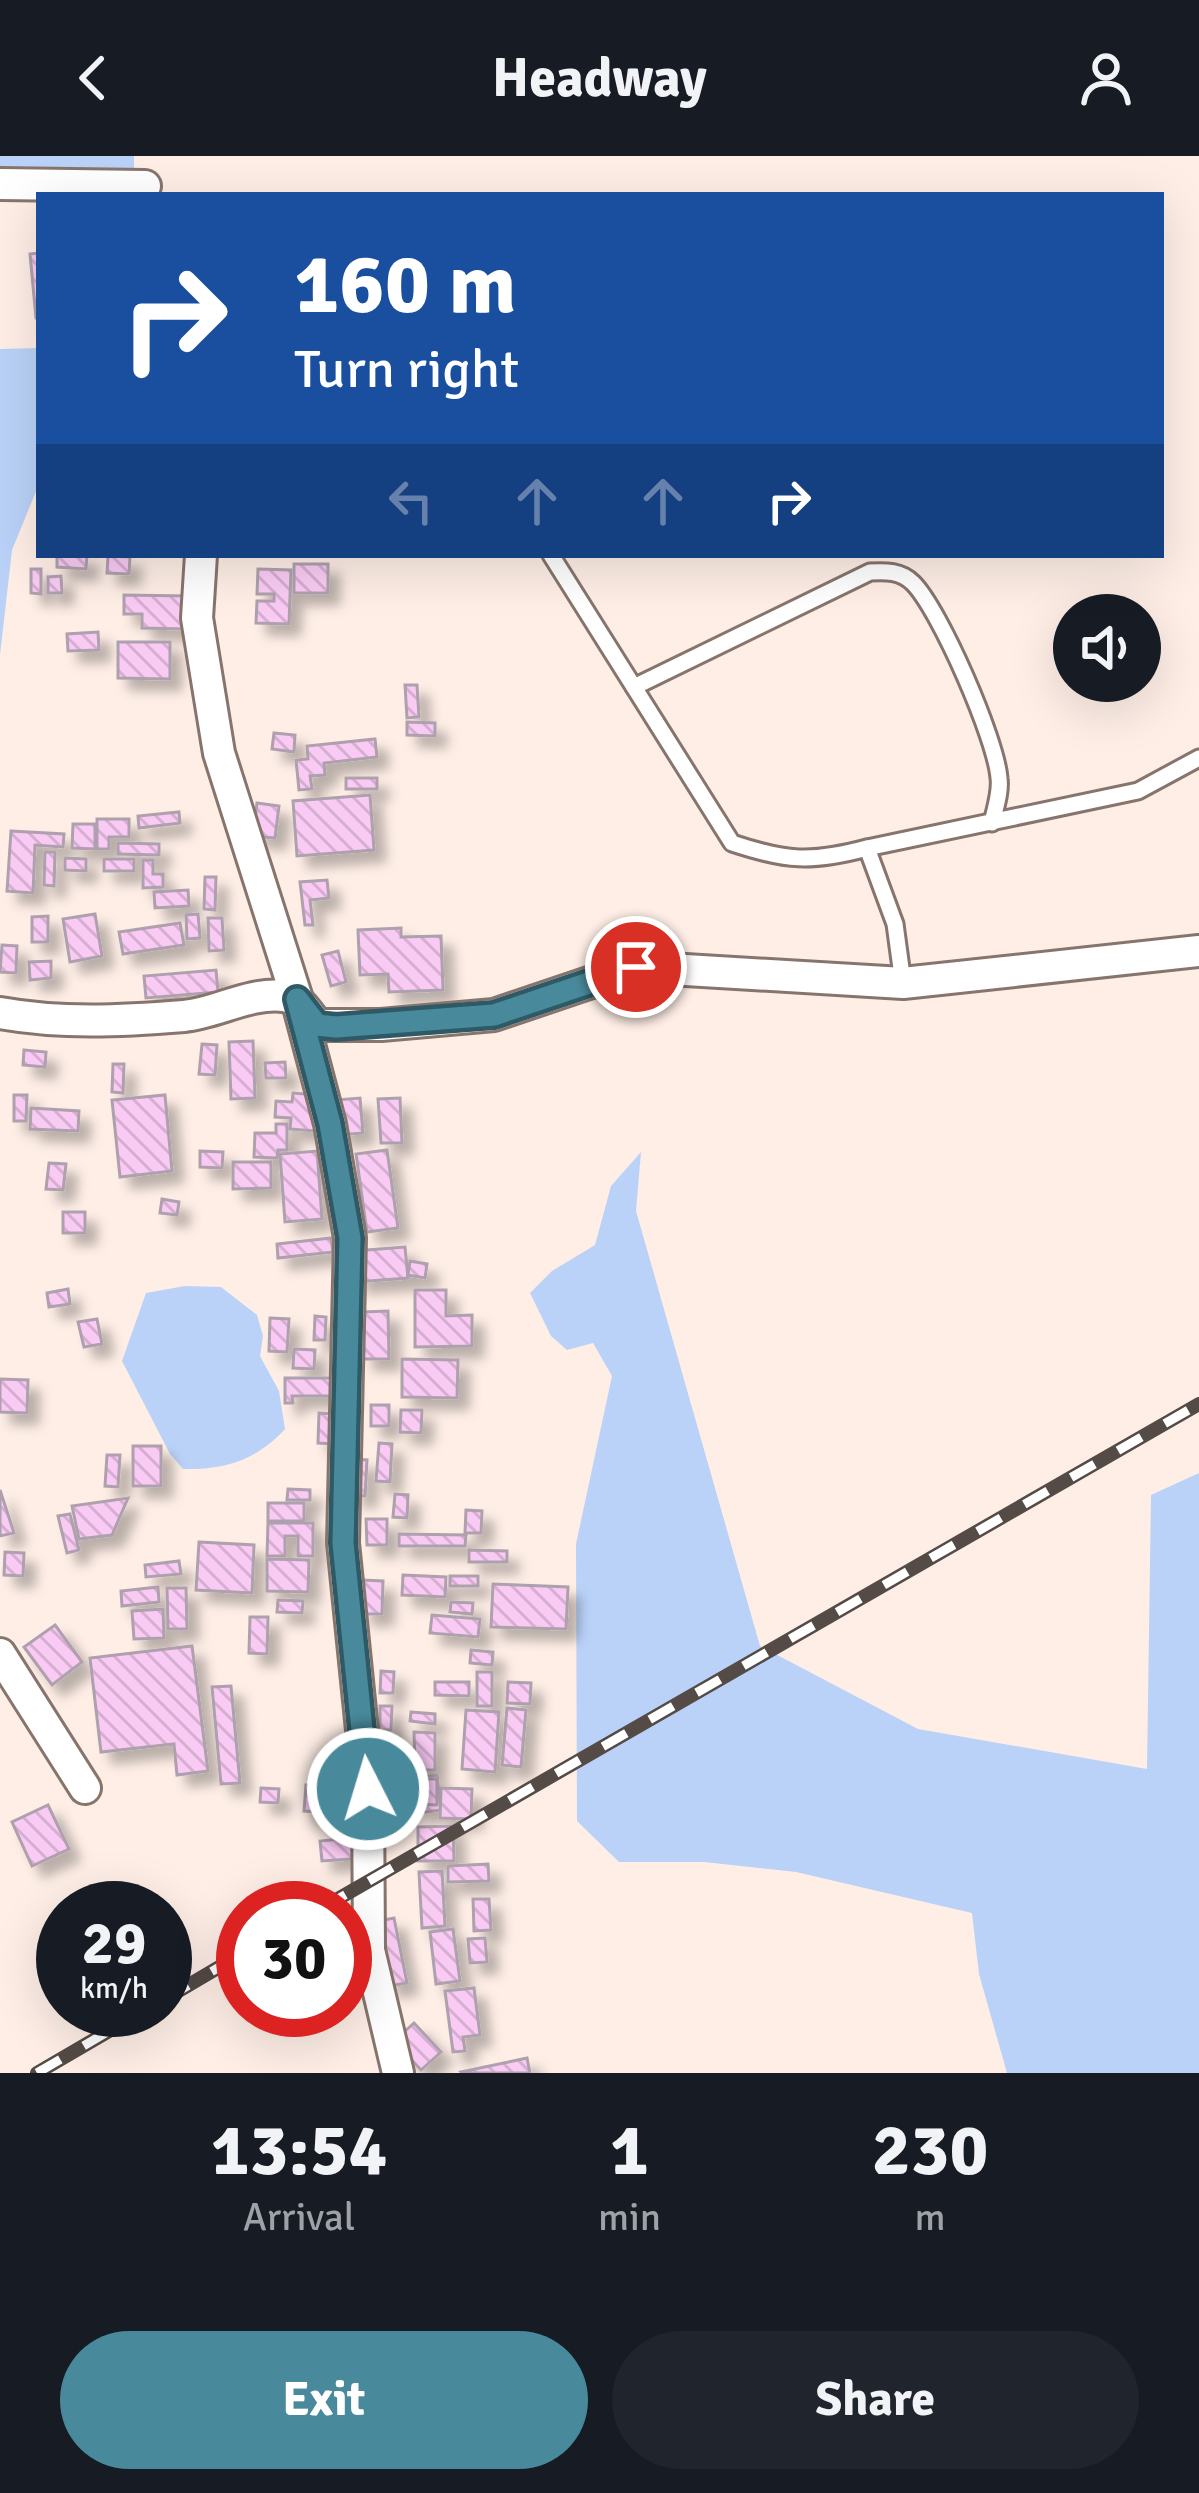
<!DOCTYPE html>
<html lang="en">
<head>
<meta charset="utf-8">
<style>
  :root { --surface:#171b24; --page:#20242c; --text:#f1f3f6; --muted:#9ea1a6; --accent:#488a9b }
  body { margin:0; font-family:Signika,sans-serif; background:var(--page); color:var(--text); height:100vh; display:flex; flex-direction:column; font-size:45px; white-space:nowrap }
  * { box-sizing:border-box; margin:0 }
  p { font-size:39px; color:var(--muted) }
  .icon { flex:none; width:66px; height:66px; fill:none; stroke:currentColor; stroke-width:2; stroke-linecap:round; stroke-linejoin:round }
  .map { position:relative; height:1917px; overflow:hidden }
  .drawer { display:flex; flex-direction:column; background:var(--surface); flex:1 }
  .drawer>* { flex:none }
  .top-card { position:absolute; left:36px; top:36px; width:1128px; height:366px; border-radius:0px; box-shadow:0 12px 48px #0002; background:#1a4fa0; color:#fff; overflow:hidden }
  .fabs { position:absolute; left:1053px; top:438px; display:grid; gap:24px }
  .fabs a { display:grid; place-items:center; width:108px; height:108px; border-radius:50%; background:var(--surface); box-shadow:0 12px 48px #0002; font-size:60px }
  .speed { position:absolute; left:36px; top:1725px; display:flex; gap:24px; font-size:60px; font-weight:700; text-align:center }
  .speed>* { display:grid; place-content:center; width:156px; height:156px; border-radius:50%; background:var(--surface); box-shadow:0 12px 48px #0002; line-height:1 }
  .speed small { font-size:30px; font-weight:400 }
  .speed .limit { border:18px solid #d22; background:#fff; color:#111 }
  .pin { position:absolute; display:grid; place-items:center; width:102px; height:102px; color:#fff; margin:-51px; border:6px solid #fff; border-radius:50%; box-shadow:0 3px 12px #0007 }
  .me { position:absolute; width:132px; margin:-66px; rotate:355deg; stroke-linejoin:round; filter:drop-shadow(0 0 9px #0008) }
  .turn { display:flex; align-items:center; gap:42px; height:252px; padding:0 60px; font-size:54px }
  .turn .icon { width:156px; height:156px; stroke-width:2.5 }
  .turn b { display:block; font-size:84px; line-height:102px }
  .lanes { display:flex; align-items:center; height:114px; padding:0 60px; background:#0003; justify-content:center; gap:60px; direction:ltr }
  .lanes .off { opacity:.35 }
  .eta { display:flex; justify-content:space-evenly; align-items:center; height:204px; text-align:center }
  .eta b { font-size:72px; font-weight:700; line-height:84px }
  .button { display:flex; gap:24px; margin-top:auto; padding:24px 60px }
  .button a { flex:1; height:138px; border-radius:72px; background:var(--accent); color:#fff; font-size:48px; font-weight:700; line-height:138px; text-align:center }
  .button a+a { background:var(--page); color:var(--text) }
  header { display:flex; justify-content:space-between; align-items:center; height:156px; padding:0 60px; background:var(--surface); font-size:54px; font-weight:700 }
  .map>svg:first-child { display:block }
  .water { fill:#bad2f8 }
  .building { fill:url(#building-back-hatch); stroke:#afa0ad; stroke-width:3; filter:url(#shadow) }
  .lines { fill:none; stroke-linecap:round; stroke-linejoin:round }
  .service-casing { stroke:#87756d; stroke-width:21 }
  .minor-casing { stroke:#87756d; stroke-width:36 }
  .service { stroke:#fff; stroke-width:15 }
  .minor { stroke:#fff; stroke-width:30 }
  .rail-casing { stroke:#544a46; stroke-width:14 }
  .rail { stroke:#fff; stroke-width:9; stroke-dasharray:27; stroke-linecap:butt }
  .route-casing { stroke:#2f5a65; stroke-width:30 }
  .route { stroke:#488a9b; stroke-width:21 }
</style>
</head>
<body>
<header><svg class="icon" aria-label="back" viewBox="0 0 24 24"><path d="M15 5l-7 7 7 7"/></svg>Headway<svg class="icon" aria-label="person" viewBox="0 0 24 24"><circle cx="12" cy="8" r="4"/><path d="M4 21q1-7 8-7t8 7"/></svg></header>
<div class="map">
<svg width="1199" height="1917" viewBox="0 0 1199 1917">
  <defs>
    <pattern id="building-back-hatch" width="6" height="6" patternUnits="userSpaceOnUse" patternTransform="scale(3)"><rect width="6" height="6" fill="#f9cbf4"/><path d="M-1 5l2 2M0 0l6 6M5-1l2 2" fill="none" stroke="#d6aed1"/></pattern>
    <filter id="shadow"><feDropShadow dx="11" dy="11" stdDeviation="6" flood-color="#0004"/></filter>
  </defs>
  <rect width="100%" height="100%" fill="#feeee6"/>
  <g class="water">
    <polygon points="0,0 134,0 134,12 0,15"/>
    <polygon points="39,192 39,328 12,394 0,499 0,193"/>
    <polygon points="641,996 636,1055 760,1490 918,1573 1147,1613 1151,1339 1199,1317 1199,1917 1007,1917 979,1818 972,1757 796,1716 704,1706 619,1706 577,1665 576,1388 612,1220 593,1187 567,1194 551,1180 530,1137 552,1115 595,1089 611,1030"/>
    <path d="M 185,1130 L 221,1131 L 257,1159 L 263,1180 L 260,1200 L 279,1235 L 285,1273 C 257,1304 224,1314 183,1313 L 170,1298 L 122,1205 L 146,1137 Z"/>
  </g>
  <g class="building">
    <polygon points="39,97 39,162 36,162 30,98"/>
    <polygon points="57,399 87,399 86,413 57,411"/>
    <polygon points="108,400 130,401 129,418 107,417"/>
    <rect x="294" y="408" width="34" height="29"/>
    <polygon points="31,413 41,413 41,438 31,437"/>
    <polygon points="258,413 291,414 289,468 256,467 257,445 274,445 274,438 257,438"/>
    <polygon points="61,420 62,437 48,437 48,421"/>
    <polygon points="124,439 188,440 188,473 142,472 142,458 124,458"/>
    <polygon points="98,476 99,494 68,495 67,478"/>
    <polygon points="118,486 170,486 170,523 118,522"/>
    <polygon points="405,529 417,529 419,561 407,562"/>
    <polygon points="407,566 435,567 435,580 407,579"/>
    <polygon points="274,577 295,579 294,596 272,593"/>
    <polygon points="375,583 377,601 324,607 325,619 310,620 312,633 299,634 296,604 308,603 307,590"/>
    <rect x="346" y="622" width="31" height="11"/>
    <polygon points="370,639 374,694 297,700 293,645"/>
    <polygon points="257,647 279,650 275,682 253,680"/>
    <polygon points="179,656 180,667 139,672 138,660"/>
    <polygon points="97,663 129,663 129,681 109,681 109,693 97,693"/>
    <polygon points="73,668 95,668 95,693 72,692"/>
    <polygon points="11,675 64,678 63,691 35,689 33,737 7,735"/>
    <polygon points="118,687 159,688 159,699 118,698"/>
    <polygon points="45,696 55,696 54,730 44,729"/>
    <polygon points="65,702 86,703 86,715 65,714"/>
    <rect x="104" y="703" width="30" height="12"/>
    <polygon points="143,704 153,704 153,718 163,718 163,731 143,732"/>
    <polygon points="205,721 216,721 215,754 204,753"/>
    <polygon points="327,724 329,742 310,744 313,769 305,769 300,726"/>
    <polygon points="188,734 189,750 155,752 154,736"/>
    <polygon points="95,758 102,800 70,806 63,763"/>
    <polygon points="198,758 200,782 187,783 186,759"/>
    <polygon points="48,760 48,786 32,786 32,761"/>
    <polygon points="208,762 222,762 224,794 209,795"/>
    <polygon points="180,767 184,789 123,798 119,776"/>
    <polygon points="401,772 401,781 441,780 443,834 389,836 388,818 360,819 358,774"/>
    <polygon points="2,789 17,790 16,817 0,816"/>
    <polygon points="338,795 346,826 331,830 322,799"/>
    <polygon points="51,805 51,822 30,824 29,806"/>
    <polygon points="216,814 218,836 146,842 144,820"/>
    <polygon points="253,885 255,942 231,943 229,886"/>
    <polygon points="202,888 217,889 215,919 199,918"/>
    <polygon points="24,894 46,896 45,911 23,909"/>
    <polygon points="285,906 286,922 266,922 265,907"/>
    <polygon points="113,908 124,908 123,937 112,936"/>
    <polygon points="293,937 317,939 315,975 290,973 291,962 275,961 276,945 292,946"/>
    <polygon points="14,939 27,939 26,965 14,965"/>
    <polygon points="165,939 172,1015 120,1021 112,944"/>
    <polygon points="360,942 363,977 338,979 335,944"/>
    <polygon points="400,942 402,987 381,987 378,943"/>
    <polygon points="31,952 79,955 78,975 30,973"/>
    <polygon points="276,968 287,968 287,994 278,994 277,1002 254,1001 255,977 276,977"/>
    <polygon points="387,994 398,1072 367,1076 356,998"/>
    <polygon points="200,995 223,996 222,1012 200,1011"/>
    <polygon points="317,995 322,1063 285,1066 280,998"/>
    <polygon points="233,1006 271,1006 271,1032 233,1033"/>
    <polygon points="49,1007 66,1008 63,1034 46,1033"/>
    <polygon points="162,1043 179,1046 177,1059 160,1057"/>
    <rect x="63" y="1056" width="22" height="21"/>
    <polygon points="331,1082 333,1096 278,1102 277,1088"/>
    <polygon points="405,1091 408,1122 356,1126 354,1095"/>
    <polygon points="410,1105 427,1108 425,1122 408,1119"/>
    <polygon points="68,1133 70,1148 49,1151 47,1137"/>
    <polygon points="415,1134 446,1134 446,1160 472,1159 472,1190 415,1191"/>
    <polygon points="388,1155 389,1203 363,1203 362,1156"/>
    <polygon points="315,1160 326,1161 325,1184 314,1184"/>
    <polygon points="270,1162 289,1163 287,1196 269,1195"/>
    <polygon points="97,1163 102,1188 84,1191 78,1166"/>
    <polygon points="294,1193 315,1194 314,1213 293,1212"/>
    <polygon points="402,1203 458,1204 457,1242 402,1241"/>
    <polygon points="285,1222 344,1222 344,1240 292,1240 293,1247 285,1247"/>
    <polygon points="0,1223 28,1224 27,1257 0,1256"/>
    <rect x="371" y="1249" width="18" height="21"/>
    <polygon points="401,1254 422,1254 421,1277 400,1276"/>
    <polygon points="319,1257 335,1258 334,1288 318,1287"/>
    <polygon points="379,1287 392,1288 390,1326 376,1325"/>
    <rect x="133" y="1290" width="28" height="40"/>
    <polygon points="107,1299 120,1299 118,1331 105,1330"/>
    <polygon points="353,1303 367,1304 365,1340 352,1339"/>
    <polygon points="288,1333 310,1334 310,1344 287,1344"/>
    <polygon points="0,1334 14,1377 0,1380"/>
    <polygon points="395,1338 408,1339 407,1362 393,1361"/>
    <polygon points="128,1342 112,1379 79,1383 72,1350"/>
    <rect x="268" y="1347" width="36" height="18"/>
    <polygon points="466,1354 482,1355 481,1377 465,1377"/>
    <polygon points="70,1358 79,1394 67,1397 58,1360"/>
    <polygon points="366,1363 387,1363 387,1389 367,1389"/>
    <polygon points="268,1367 313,1367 313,1400 298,1400 298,1380 285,1380 285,1400 267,1400"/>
    <polygon points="399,1378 466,1379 465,1390 399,1390"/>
    <polygon points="199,1386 254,1389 252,1437 196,1434"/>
    <polygon points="469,1394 507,1395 507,1406 469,1406"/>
    <polygon points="5,1396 24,1397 23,1420 4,1419"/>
    <polygon points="267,1403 309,1404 308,1436 267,1435"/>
    <polygon points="179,1405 181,1418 146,1421 145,1409"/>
    <polygon points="403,1419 446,1421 445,1441 402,1439"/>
    <rect x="450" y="1420" width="28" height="10"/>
    <polygon points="362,1424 383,1425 382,1458 361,1458"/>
    <polygon points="493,1428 568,1431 566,1473 491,1471"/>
    <polygon points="158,1431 159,1446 122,1450 121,1435"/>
    <polygon points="167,1432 186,1432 187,1473 168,1473"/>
    <polygon points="278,1444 303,1445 302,1457 277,1456"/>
    <polygon points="451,1446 473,1447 472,1458 450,1456"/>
    <polygon points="163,1453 164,1482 134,1483 132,1455"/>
    <polygon points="432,1459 480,1463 478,1481 430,1477"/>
    <polygon points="250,1461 268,1461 267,1498 249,1497"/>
    <polygon points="55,1469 82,1506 52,1529 24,1491"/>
    <polygon points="192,1490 208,1615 177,1619 174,1588 101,1596 90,1502"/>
    <polygon points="471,1494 493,1496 492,1509 470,1507"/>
    <polygon points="381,1515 394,1516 393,1537 380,1537"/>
    <rect x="477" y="1516" width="15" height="34"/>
    <polygon points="435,1526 469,1526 469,1540 435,1539"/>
    <polygon points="508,1526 531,1527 530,1548 507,1547"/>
    <polygon points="231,1530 240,1627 221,1628 212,1531"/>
    <polygon points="380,1550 392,1550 391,1574 380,1574"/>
    <polygon points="507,1552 526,1554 521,1611 502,1609"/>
    <polygon points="466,1554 499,1556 495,1616 462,1613"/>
    <polygon points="411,1556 435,1558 435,1568 410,1565"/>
    <polygon points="414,1576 435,1577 435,1614 415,1614"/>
    <polygon points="382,1585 399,1586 397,1617 380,1616"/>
    <polygon points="437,1619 441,1654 418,1657 414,1622"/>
    <polygon points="328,1621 366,1621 366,1641 328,1640"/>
    <polygon points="417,1623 437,1623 437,1649 416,1648"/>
    <polygon points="306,1629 319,1629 318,1656 304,1655"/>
    <polygon points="261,1632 279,1633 278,1647 260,1646"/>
    <polygon points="441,1632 472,1633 471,1663 440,1662"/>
    <polygon points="48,1649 69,1693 32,1710 12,1666"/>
    <polygon points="333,1654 352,1655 351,1680 332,1680"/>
    <polygon points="453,1670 454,1705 418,1705 418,1671"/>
    <polygon points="363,1681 365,1702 322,1705 320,1685"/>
    <polygon points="488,1708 489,1725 448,1726 448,1710"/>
    <polygon points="442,1715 445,1770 422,1772 419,1716"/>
    <polygon points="473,1743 489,1743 491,1774 474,1775"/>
    <polygon points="394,1762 407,1827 388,1830 374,1766"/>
    <polygon points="453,1773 460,1825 436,1828 430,1776"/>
    <polygon points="485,1782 487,1806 470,1807 468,1783"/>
    <polygon points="474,1832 480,1879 463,1881 465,1895 453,1896 445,1835"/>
    <polygon points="414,1867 441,1896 421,1914 394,1885"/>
    <polygon points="527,1902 530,1917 462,1917 461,1916"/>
  </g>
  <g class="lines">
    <defs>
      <g id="service">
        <path d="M 551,399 L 732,687 C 786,705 811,707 867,692 L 895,768 L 903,827"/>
        <path d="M 634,531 L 870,416 C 886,415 901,415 913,427 C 940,454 996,583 999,622 C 1001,636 995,653 992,667"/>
        <polyline points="867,692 1138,635 1199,602"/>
      </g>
      <g id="minor">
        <polyline points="0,28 145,30"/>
        <polyline points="201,399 197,462 219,597 297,843 330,968 350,1082 343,1387 368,1633 369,1794 398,1917"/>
        <path d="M 0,857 C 60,868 122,865 184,860 C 217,857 249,836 284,840 C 300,842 307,856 317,869 L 381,869 L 494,859 L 636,811 L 903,827 L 1199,795"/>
        <polyline points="0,1498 85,1632"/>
      </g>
    </defs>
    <use href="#service" class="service-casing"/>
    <use href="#minor" class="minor-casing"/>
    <use href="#service" class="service"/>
    <use href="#minor" class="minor"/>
    <defs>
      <g id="rail">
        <polyline points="322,1752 1199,1248"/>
        <polyline points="165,1843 243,1797"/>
        <polyline points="37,1917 145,1854"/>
      </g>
    </defs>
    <use href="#rail" class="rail-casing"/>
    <use href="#rail" class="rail"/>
  </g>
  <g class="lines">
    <defs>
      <polyline id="route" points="368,1633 343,1387 350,1082 330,968 297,843 317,869 336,871 494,859 636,811"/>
    </defs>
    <use href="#route" class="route-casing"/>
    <use href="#route" class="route"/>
  </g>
</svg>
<div class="fabs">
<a><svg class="icon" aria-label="sound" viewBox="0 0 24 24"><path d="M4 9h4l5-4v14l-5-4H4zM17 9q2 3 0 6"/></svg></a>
</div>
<div class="speed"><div>29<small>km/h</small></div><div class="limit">30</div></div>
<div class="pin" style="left:636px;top:811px;background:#d93025"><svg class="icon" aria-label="arrive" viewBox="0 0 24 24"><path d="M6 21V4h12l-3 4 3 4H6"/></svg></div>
<svg class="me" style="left:368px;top:1633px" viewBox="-20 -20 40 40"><circle r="17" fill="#488a9b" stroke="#fff" stroke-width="3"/><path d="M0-11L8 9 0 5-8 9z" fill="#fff"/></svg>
<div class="top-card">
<div class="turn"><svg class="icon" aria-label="right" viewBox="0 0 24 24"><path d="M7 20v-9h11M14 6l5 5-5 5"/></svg><div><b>160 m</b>Turn right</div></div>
<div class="lanes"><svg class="icon off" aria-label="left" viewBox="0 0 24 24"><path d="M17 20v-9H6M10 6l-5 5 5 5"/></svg><svg class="icon off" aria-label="ahead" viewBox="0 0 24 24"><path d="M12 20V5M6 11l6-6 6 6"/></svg><svg class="icon off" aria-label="ahead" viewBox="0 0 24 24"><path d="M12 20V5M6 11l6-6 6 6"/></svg><svg class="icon" aria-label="right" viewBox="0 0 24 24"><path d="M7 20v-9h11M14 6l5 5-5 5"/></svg></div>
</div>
</div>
<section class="drawer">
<div class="eta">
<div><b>13:54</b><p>Arrival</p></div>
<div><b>1</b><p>min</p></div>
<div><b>230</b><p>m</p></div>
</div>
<div class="button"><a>Exit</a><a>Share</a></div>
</section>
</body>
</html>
